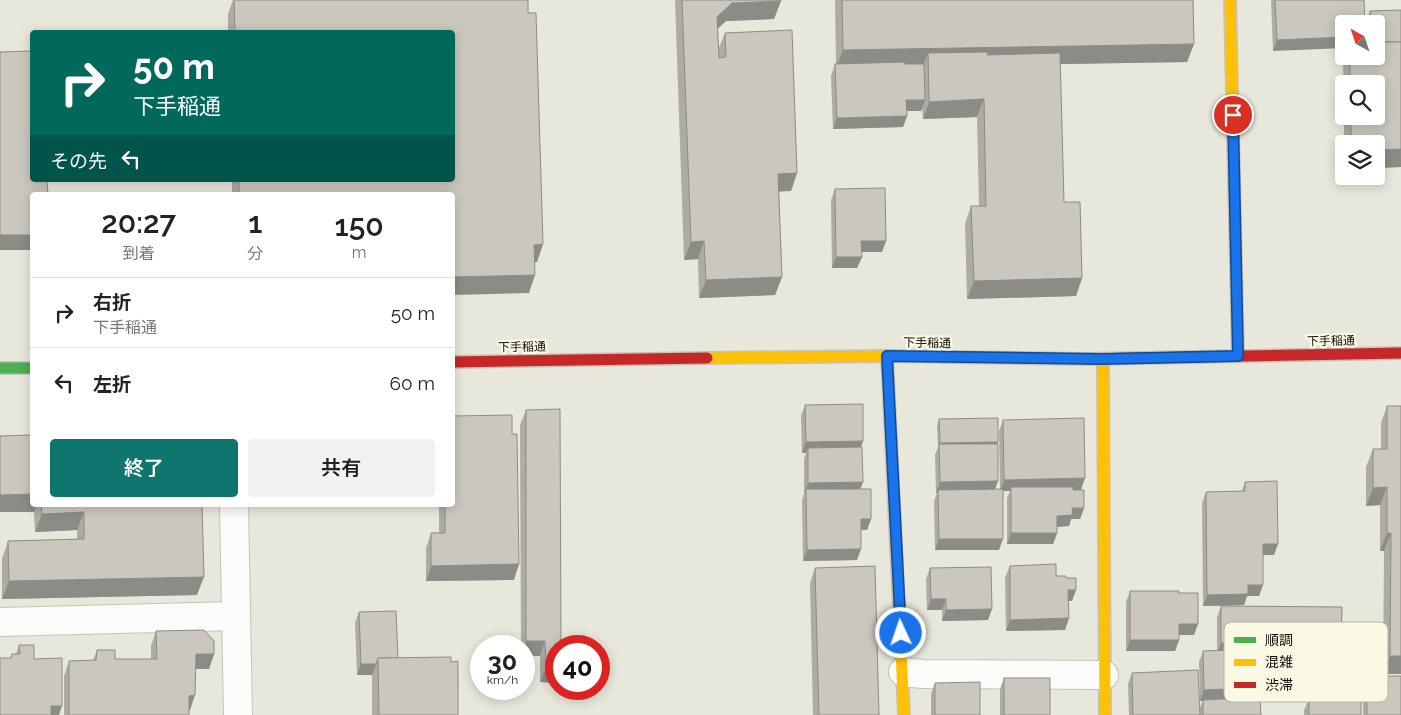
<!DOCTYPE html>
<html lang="ja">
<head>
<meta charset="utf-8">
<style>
  :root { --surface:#fff; --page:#f2f2f2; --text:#222; --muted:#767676; --line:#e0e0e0; --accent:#0f766e }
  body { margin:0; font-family:Raleway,"Noto Sans JP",sans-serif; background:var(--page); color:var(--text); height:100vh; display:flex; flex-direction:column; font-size:19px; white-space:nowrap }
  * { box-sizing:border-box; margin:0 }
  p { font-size:16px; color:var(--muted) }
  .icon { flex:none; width:28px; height:28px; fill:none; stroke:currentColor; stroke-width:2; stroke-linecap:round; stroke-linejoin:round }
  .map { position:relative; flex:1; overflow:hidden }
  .side { position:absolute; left:30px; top:192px; width:425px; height:315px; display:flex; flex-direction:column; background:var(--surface); border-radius:5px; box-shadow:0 2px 12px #0003 }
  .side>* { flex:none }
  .top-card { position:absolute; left:30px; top:30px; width:425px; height:152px; border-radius:5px; box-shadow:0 2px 12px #0003; background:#00695c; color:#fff; overflow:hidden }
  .needle { width:32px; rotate:320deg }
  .tools { position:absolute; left:1335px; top:15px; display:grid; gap:10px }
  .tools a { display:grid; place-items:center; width:50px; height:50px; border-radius:5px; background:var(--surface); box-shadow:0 2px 12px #0003; font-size:25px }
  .speed { position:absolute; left:470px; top:635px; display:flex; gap:10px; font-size:25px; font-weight:700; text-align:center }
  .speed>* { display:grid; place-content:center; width:65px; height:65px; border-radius:50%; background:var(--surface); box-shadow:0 2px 12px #0003; line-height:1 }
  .speed small { font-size:12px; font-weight:400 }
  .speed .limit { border:8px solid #d22; background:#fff; color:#111 }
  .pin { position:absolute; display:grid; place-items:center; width:42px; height:42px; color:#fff; margin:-21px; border:2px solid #fff; border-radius:50%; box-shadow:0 1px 5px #0007 }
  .me { position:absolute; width:55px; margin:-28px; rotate:357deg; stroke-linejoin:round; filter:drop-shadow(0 0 4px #0008) }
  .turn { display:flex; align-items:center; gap:18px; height:105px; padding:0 20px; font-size:22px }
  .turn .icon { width:65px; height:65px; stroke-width:2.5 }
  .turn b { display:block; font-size:35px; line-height:42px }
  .then { display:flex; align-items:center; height:48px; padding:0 20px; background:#0003; gap:10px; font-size:19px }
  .eta { display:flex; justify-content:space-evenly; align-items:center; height:85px; text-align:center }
  .eta b { font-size:30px; font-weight:600; line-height:35px }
  .action { display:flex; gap:10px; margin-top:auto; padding:10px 20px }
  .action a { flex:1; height:58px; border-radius:5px; background:var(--accent); color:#fff; font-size:20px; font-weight:600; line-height:58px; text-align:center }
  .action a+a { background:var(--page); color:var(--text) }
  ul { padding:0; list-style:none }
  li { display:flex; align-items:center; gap:15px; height:70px; padding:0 20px; border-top:1px solid var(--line) }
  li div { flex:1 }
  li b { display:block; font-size:19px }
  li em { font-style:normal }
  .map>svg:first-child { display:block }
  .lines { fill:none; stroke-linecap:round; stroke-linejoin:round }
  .street-casing { stroke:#c4c3ba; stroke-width:30 }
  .fast-casing { stroke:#c4c3ba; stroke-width:14 }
  .slow-casing { stroke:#c4c3ba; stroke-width:14 }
  .jam-casing { stroke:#c4c3ba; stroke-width:14 }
  .street { stroke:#fcfbfa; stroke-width:28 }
  .fast { stroke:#4caf50; stroke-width:11 }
  .slow { stroke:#ffc107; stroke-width:11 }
  .jam { stroke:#c62828; stroke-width:11 }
  .wall { fill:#aeaba3 }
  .shaded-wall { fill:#8d8b85 }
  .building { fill:#cac7be; stroke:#8d8b85 }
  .route-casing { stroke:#114b97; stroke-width:12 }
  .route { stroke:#1a73e8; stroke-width:9 }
  .labels { text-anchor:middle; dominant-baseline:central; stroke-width:4.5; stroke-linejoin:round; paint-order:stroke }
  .street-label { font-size:12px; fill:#0f0e07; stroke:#faf9e3 }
  .key { fill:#faf9e3; stroke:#b4b2a1; stroke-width:1 }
  .key-label { font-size:14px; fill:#0f0e07 }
</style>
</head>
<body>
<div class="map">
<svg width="1401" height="715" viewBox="0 0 1401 715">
  <rect width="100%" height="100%" fill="#e8e7db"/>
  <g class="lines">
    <defs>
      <g id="street">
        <polyline points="234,505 238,715"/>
        <polyline points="0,622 236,616"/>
        <polyline points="903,672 923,674 1104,675"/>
      </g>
      <polyline id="fast" points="0,368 32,368"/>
      <g id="slow">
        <polyline points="1230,0 1238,356"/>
        <polyline points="887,356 904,715"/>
        <polyline points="707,358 887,356 1087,359"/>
        <polyline points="1103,359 1105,715"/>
      </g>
      <g id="jam">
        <polyline points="1087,359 1401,353"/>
        <polyline points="452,362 707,358"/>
      </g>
    </defs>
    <use href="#street" class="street-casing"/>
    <use href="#fast" class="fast-casing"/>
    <use href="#slow" class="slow-casing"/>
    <use href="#jam" class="jam-casing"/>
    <use href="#street" class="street"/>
    <use href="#fast" class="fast"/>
    <use href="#slow" class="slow"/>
    <use href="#jam" class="jam"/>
  </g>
  <g class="wall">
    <polygon points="233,0 528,13 543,244 537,262 535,262 529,293 452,195 232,195 232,180 452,180 452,32 228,32 228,14"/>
    <polygon points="675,0 781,0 774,19 726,21 718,28 718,50 725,33 797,173 791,191 779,191 782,277 775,295 699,298 698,259 684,260"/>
    <polygon points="835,0 1193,0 1194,44 1187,62 1060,64 1064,202 1082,278 1076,296 967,299 965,224 971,206 979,206 977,117 923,119 922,107 921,111 907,111 907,116 903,127 833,129 831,76 835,64 836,64"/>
    <polygon points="1271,0 1364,0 1273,51"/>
    <polygon points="1401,10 1401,167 1376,168 1376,144 1344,144 1344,116 1376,116 1376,84 1344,84 1344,100 1343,61 1345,56 1376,56 1376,24 1366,24 1366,22 1370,11"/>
    <polygon points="835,189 882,252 861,252 862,257 857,268 832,268 831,200"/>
    <polygon points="805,405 863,441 861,447 860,489 871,519 867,530 861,530 857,560 803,561 802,500 804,494 804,460 806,453 802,453 801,416"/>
    <polygon points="1387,406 1401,674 1383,674 1384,551 1380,551 1380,505 1366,506 1366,467 1373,449 1381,449 1381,423"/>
    <polygon points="526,410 556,646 556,680 555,683 540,682 540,656 524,656 524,646 521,646 520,425"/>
    <polygon points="453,416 514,580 426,581 426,548 431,533 439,533 439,505 452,505 452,419"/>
    <polygon points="939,419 998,442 997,444 995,490 1000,489 999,431 1003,420 1081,490 1073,490 1084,508 1080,519 1071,519 1069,526 1057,527 1057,533 1053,544 1007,544 1007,498 1010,491 1003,491 999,550 935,550 934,501 937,493 936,493 935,455 938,447 937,425"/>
    <polygon points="1245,482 1274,555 1263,555 1259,596 1247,596 1244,605 1203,606 1202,503 1206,492 1242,491"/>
    <polygon points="32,505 202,505 197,595 2,599 2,559 8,541 77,539 77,530 35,532 34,512"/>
    <polygon points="1010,566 1066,578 1076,590 1072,601 1068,601 1069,618 1065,630 1006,631 1005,577"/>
    <polygon points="815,568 879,715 813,715 810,583"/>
    <polygon points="930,568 988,620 942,621 942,610 927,610 926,579"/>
    <polygon points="1130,591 1178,593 1194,635 1179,635 1179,640 1175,651 1126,651 1126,602"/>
    <polygon points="1221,606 1342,607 1341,644 1340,647 1358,698 1361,715 1304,715 1304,710 1309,699 1313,699 1313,684 1305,684 1304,659 1306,655 1294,655 1295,640 1267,640 1267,644 1263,655 1258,655 1261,678 1256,678 1255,683 1249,683 1249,688 1245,698 1261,715 1129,715 1128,684 1132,673 1199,709 1203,701 1200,701 1199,662 1203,651 1217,650 1217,617"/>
    <polygon points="359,612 398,658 458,715 372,715 372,675 357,675 355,623"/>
    <polygon points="156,631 214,654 209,669 195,669 190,710 189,710 189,715 64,715 64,676 69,661 93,661 97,650 115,659 151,659 151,646"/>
    <polygon points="19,645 34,659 10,658 12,654 16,654"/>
    <polygon points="1367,676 1401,715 1363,715 1363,687"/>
    <polygon points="1004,678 1050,715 1000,715 1000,689"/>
    <polygon points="935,683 980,715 931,715 931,694"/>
  </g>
  <g class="shaded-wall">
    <polygon points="781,1 774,19 726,21 711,35 717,17 732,3"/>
    <polygon points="1344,37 1344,48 1273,51 1277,40"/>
    <polygon points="1194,44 1187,62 928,66 928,53 923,66 836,68 843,50"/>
    <polygon points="984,99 977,117 923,119 929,102"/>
    <polygon points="906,100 925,100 921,111 902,111"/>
    <polygon points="907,116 903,127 833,129 837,118"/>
    <polygon points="1401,149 1401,167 1376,168 1376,150"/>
    <polygon points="797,173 791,191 771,192 778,174"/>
    <rect x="0" y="235" width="32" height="15"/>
    <polygon points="704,241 698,259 684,260 691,242"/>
    <polygon points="861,241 886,241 882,252 857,252"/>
    <polygon points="543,244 537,262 528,263 534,245"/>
    <polygon points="836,257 862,257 857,268 832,268"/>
    <polygon points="535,275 529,293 452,295 452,277"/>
    <polygon points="782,277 775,295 699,298 706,280"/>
    <polygon points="1082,278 1076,296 967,299 974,281"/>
    <polygon points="863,441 859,452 808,448 806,453 802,453 806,442"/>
    <polygon points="998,442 995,448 939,446 940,443"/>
    <polygon points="1085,478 1081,490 1011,491 1011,487 1010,491 1000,491 1004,480"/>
    <polygon points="998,481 994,492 938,490 937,493 936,493 940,482"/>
    <polygon points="863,482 859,493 806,489 808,483"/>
    <polygon points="1387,487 1380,505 1366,506 1373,488"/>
    <polygon points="32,494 32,505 37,505 34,512 0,512 0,495"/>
    <polygon points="1072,508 1084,508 1080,519 1071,519 1069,526 1053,527 1057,516"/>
    <polygon points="84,512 77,530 35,532 42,514"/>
    <polygon points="861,519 871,519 867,530 857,530"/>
    <polygon points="1011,533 1057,533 1053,544 1007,544"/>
    <polygon points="1387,533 1391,533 1384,551 1380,551"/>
    <polygon points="939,539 1003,539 999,550 935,550"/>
    <polygon points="1263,544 1278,544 1274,555 1259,555"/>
    <polygon points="861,549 857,560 803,561 807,550"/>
    <polygon points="519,564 514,580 426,581 431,566"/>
    <polygon points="204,577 197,595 2,599 9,581"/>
    <polygon points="1248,585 1263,585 1259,596 1247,596 1244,605 1203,606 1207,595"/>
    <polygon points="1068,590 1076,590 1072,601 1064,601"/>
    <polygon points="931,599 946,599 942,610 927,610"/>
    <polygon points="992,609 988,620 942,621 946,610"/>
    <polygon points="1069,618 1065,630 1006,631 1010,620"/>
    <polygon points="1179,624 1198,624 1194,635 1175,635"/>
    <polygon points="1267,629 1299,629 1295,640 1263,640"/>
    <polygon points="1130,640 1179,640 1175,651 1126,651"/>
    <polygon points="526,641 545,641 540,656 524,656 524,647"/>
    <polygon points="1221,643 1267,644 1263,655 1217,654"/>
    <polygon points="1298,644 1341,644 1337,655 1308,648 1306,655 1294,655"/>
    <polygon points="196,654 214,654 209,669 190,669"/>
    <polygon points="1390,656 1401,656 1401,674 1383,674"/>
    <polygon points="361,664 376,664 372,675 357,675"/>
    <polygon points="546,667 556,667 556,680 555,683 540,682"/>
    <polygon points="1258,667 1265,667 1261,678 1256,678 1255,683 1245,684 1249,673"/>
    <polygon points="1309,673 1317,673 1313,684 1305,684"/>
    <polygon points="1249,688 1245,699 1200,701 1204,690"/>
    <polygon points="1361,689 1357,700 1313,701 1317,690"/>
    <polygon points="195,695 190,710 183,711 189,696"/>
    <polygon points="51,706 62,706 59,715 48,715"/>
  </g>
  <g class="building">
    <polygon points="234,0 528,0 528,13 536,13 543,244 534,245 535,275 452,277 452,195 239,195 239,180 452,180 452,32 235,32"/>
    <polygon points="682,0 781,0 781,1 732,3 717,17 719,58 726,57 725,33 792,30 797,173 778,174 782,277 706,280 704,241 691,242"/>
    <polygon points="842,0 1193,0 1194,44 843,50"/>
    <polygon points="1275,0 1364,0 1365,24 1344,24 1344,37 1277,40"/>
    <polygon points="1401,10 1401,42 1376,42 1376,24 1371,24 1370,11"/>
    <polygon points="1376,42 1401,42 1401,149 1376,150 1376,144 1351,144 1351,116 1376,116 1376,84 1350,84 1350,56 1376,56"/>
    <polygon points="32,51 32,180 47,180 48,195 32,195 32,235 0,235 0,52"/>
    <polygon points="988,52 987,55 1060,53 1064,202 1080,202 1082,278 974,281 971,206 986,206 984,99 929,102 928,53"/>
    <polygon points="905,62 905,64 924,64 925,100 906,100 907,116 837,118 835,64"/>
    <polygon points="885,188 886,241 861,241 862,257 836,257 835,189"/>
    <polygon points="863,404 863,441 806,442 805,405"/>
    <polygon points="1387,406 1401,406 1401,656 1390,656 1391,533 1387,533 1387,487 1373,488 1373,449 1387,449"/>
    <polygon points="560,409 561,646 556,646 556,667 546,667 545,641 526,641 526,410"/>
    <polygon points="512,415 512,434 517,434 519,564 431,566 431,533 445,533 445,505 452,505 452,424 454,424 453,416"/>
    <polygon points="998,418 998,442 940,443 939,419"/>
    <polygon points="1084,418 1085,478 1004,480 1003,420"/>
    <polygon points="32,435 32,494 0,495 0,436"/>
    <polygon points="939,444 998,444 998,481 940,482"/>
    <polygon points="862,447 863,482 808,483 808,448"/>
    <polygon points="1277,481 1278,544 1263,544 1263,585 1248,585 1248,594 1207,595 1206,492 1245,491 1245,482"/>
    <polygon points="1011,487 1073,487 1073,490 1084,490 1084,508 1072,508 1073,515 1057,516 1057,533 1011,533"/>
    <polygon points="806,489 871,489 871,519 861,519 861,549 807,550"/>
    <polygon points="1003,489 1003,539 939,539 938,490"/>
    <polygon points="41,505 202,505 204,577 9,581 8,541 84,539 84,512 42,514"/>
    <polygon points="1056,564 1056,576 1066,576 1066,578 1076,578 1076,590 1068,590 1069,618 1010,620 1010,566"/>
    <polygon points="875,566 879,715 819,715 815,568"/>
    <polygon points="991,567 992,609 946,610 946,599 931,599 930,568"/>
    <polygon points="1130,591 1179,591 1178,593 1198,593 1198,624 1179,624 1179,640 1130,640"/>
    <polygon points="1221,606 1342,607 1341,644 1298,644 1299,629 1267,629 1267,644 1221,643"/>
    <polygon points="396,611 398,658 378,658 376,664 361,664 359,612"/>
    <polygon points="204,630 214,641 214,654 196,654 195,695 189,696 189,715 69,715 69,661 96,660 97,650 115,650 115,659 157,659 156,631"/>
    <polygon points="19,645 34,645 34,659 62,658 62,706 51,706 51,715 0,715 0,658 11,658 12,654 20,654"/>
    <polygon points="1257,649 1258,657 1264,656 1265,667 1258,667 1259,672 1249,673 1249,688 1204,690 1203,651"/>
    <polygon points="451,657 451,662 458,661 458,715 379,715 378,658"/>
    <polygon points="1198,670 1200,715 1133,715 1132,673"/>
    <rect x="1367" y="676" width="34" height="39"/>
    <rect x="1004" y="678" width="46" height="37"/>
    <polygon points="980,682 980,715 935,715 935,683"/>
    <polygon points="1260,697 1261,715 1203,715 1203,700"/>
    <polygon points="1361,698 1361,715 1309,715 1309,699"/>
  </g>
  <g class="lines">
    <defs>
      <polyline id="route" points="901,633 887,356 1103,359 1238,356 1233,115"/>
    </defs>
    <use href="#route" class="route-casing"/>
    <use href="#route" class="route"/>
  </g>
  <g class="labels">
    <g class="street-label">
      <text transform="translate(1331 341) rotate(-1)">下手稲通</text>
      <text transform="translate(927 343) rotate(1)">下手稲通</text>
      <text transform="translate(522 347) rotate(-1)">下手稲通</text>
    </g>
  </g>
  <rect x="1224" y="622" width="164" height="80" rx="8" class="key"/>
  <rect x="1234" y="637" width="22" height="6" fill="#4caf50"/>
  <rect x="1234" y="659" width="22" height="7" fill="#ffc107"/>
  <rect x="1234" y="682" width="22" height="6" fill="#c62828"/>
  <g class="key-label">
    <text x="1265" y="645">順調</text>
    <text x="1265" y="667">混雑</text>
    <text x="1265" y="690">渋滞</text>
  </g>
</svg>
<div class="tools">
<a><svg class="needle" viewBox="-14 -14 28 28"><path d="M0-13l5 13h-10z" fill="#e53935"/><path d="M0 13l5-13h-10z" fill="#767676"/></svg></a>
<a><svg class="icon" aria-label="search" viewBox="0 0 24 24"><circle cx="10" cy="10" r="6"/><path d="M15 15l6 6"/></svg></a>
<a><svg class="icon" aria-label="layers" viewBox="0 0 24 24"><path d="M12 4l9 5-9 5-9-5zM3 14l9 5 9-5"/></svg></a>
</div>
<div class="speed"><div>30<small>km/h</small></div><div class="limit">40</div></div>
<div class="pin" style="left:1233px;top:115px;background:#d93025"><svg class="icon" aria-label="arrive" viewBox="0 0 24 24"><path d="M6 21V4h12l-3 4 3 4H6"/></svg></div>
<svg class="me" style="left:901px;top:633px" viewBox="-20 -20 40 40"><circle r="17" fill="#1a73e8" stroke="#fff" stroke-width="3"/><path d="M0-11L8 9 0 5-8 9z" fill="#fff"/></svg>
<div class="top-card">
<div class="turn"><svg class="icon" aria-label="right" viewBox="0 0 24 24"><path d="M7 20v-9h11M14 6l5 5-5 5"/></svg><div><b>50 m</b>下手稲通</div></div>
<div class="then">その先<svg class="icon" aria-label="left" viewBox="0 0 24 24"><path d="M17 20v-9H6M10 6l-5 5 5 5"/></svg></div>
</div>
<section class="side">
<div class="eta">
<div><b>20:27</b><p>到着</p></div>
<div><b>1</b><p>分</p></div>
<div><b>150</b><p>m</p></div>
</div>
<ul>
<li><svg class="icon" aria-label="right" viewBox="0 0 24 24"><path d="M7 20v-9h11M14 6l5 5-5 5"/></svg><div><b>右折</b><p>下手稲通</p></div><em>50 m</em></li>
<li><svg class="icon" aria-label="left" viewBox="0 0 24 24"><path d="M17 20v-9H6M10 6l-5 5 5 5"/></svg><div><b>左折</b></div><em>60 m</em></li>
</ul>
<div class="action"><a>終了</a><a>共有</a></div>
</section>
</div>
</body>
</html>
